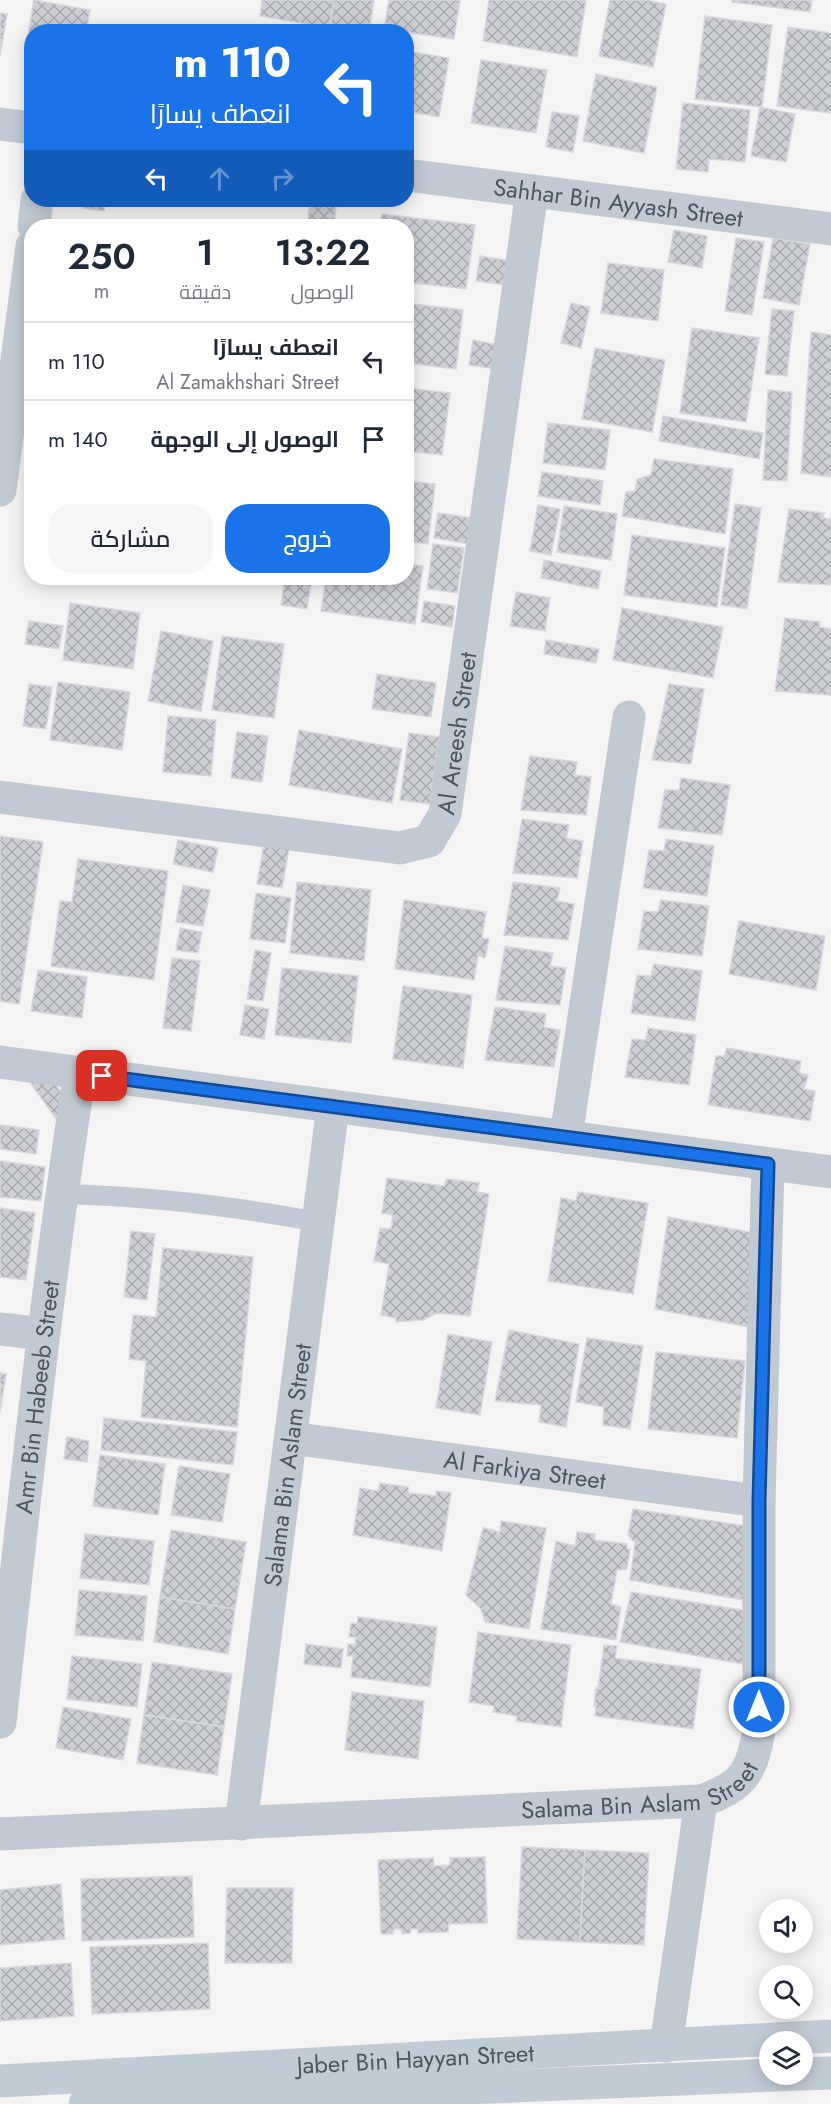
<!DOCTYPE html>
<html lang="ar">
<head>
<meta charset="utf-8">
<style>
  :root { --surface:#fff; --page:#f6f6f7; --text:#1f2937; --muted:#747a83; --line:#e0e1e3; --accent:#1a73e8 }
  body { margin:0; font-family:Jost,Cairo,sans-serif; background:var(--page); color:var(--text); direction:rtl; height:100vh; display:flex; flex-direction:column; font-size:22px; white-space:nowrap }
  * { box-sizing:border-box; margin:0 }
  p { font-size:20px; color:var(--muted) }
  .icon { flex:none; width:33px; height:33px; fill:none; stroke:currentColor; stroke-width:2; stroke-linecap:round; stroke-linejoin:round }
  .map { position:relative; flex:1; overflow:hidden; direction:ltr }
  .sheet { position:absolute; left:24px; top:219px; width:390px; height:366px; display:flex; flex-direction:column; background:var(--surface); border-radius:24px; box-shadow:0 3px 15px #0003; direction:rtl }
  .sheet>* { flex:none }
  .banner { position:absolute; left:24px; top:24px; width:390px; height:183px; border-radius:24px; box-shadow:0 3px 15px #0003; direction:rtl; background:#1a73e8; color:#fff; overflow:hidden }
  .fabs { position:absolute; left:759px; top:1899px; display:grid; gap:12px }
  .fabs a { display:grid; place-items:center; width:54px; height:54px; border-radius:50%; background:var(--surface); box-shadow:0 3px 15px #0003; font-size:30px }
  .pin { position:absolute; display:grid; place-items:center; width:51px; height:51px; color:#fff; margin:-26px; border-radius:12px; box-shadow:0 3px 9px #0006 }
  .me { position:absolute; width:66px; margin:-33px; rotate:0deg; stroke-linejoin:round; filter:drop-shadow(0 0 4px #0008) }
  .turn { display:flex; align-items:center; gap:21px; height:126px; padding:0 24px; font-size:27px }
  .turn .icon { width:78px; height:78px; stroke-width:2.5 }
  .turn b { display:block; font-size:42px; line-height:51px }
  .lanes { display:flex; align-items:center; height:57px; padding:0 24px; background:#0003; justify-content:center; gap:30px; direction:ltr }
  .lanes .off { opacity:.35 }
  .eta { display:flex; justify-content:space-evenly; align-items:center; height:102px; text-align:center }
  .eta b { font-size:36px; font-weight:600; line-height:42px }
  .cta { display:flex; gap:12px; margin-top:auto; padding:12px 24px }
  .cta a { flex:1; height:69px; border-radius:24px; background:var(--accent); color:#fff; font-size:24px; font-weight:600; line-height:69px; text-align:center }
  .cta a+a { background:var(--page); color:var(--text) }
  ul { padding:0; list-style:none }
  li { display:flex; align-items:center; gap:18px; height:78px; padding:0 24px; border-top:2px solid var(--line) }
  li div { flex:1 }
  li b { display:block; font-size:22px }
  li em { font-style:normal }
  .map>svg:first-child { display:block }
  .building { fill:url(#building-cross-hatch); stroke:#d7d9de; stroke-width:1.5 }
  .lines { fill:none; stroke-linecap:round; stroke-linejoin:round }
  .lane { stroke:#c1cad2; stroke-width:20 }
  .street { stroke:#c1cad2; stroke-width:33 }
  .secondary { stroke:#c1cbd6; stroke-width:33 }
  .route-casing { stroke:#114b97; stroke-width:15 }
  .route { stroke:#1a73e8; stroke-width:10 }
  .labels { text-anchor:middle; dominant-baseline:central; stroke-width:4.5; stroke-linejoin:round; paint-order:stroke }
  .street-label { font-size:24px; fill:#4a5661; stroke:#fff }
</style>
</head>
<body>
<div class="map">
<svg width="831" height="2104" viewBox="0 0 831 2104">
  <defs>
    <pattern id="building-cross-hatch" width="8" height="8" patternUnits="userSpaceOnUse" patternTransform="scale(1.5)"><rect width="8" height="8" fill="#cdcfd5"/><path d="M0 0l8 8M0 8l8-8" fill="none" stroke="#a8abb0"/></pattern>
  </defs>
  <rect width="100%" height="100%" fill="#f5f3f3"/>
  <g class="building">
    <polygon points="34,0 90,10 86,32 32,32 32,54 25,52"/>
    <polygon points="262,0 334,0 329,28 260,16"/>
    <polygon points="334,0 374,0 369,32 329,32"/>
    <polygon points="389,0 460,0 454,39 384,29"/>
    <polygon points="489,0 586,0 577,57 483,41"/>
    <polygon points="610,0 646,0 666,4 653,67 599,56"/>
    <polygon points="732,0 812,0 810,12 732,2"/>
    <polygon points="0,13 7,14 0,56"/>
    <polygon points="705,16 772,25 762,107 695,99"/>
    <polygon points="788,27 831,33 831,113 777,106"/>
    <polygon points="406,51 449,58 439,117 406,111"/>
    <polygon points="481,60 547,70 536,133 471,123"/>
    <polygon points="596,74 657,87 644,153 583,141"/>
    <polygon points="683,103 750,110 745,162 709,159 708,172 676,169"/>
    <polygon points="760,107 795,114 786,162 751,156"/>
    <polygon points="552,112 579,116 573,152 546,147"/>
    <polygon points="84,200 106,200 104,211 83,208"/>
    <polygon points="310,200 337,200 334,223 308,220"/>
    <polygon points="382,214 475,225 466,289 406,282 406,226 380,226"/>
    <polygon points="84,221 115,225 115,226 83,226"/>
    <polygon points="674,230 707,236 702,268 668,262"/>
    <polygon points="736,238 764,242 752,315 725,311"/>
    <polygon points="773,238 810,244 799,305 763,298"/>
    <polygon points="480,256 510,261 506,285 476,281"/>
    <polygon points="608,263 664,270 658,321 601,313"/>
    <polygon points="406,303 463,310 456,369 406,363"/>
    <polygon points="571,303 590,307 581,348 561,343"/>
    <polygon points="772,309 794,311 787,376 765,374"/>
    <polygon points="692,328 759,338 746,422 680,413"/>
    <polygon points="811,332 831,335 831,477 801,473"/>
    <polygon points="473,340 500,345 496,369 469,365"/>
    <polygon points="595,348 665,360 652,432 582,419"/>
    <polygon points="406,388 450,393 442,455 406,451"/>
    <polygon points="768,390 792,392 787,481 763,480"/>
    <polygon points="663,416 763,433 759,459 659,441"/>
    <polygon points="548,423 610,430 605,470 543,463"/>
    <polygon points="654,459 733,469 725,534 622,516 626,492 635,491 637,479 651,475"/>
    <polygon points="542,472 603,481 600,505 538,496"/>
    <polygon points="406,481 435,484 428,544 406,541"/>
    <polygon points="735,504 761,508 747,609 721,605"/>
    <polygon points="538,505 560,509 551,555 530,551"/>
    <polygon points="564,506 617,514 611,560 557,552"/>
    <polygon points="789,509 824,513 823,518 831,519 831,585 778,582"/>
    <polygon points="438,513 473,518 469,544 434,538"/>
    <polygon points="632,535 725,548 717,607 624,595"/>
    <polygon points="433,544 464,548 457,593 427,589"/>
    <polygon points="544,560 601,571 598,589 541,578"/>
    <polygon points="406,564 423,566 415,624 321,611 326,578 406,578"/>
    <polygon points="285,578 312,578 307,609 281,605"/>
    <polygon points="516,592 550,598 545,631 510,626"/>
    <polygon points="424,601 455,606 452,627 421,622"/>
    <polygon points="70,603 140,613 133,669 63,660"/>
    <polygon points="622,608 723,627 713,678 613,660"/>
    <polygon points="785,618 820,622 819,627 831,629 831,695 775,691"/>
    <polygon points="29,621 63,626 59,649 25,644"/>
    <polygon points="161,631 213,641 201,711 148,701"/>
    <polygon points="222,636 284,644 274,718 212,710"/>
    <polygon points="546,640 599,649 596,663 544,654"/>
    <polygon points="377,674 436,683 431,717 372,709"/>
    <polygon points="58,682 130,692 122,750 50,740"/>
    <polygon points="29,684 52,687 46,729 23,726"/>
    <polygon points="669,684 704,689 691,764 652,760"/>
    <polygon points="168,716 216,720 211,776 163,772"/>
    <polygon points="299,730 402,749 392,803 289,785"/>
    <polygon points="237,732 268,736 262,782 231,778"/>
    <polygon points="409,733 439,737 430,804 400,800"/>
    <polygon points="530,756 577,762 575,775 591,777 586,815 521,810"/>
    <polygon points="681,778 730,785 722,835 658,828 665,790 679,790"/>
    <polygon points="522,819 569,825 566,838 583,841 577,878 513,873"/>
    <polygon points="0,836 43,842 19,1004 0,1001"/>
    <polygon points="666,839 714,846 707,896 643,888 649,850 664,851"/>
    <polygon points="178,840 218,848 213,872 173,864"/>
    <polygon points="264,844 289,848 282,888 257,884"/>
    <polygon points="78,859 168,871 154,980 51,966 60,901 72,902"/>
    <polygon points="297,882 371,890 364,961 290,953"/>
    <polygon points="513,882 560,888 557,901 574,904 568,940 504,935"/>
    <polygon points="183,885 210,890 203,926 176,922"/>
    <polygon points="256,893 291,898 285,943 250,939"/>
    <polygon points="404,900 486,912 482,938 489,939 485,958 478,955 474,980 395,969"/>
    <polygon points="661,900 709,906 702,956 638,949 644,911 658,912"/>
    <polygon points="739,921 825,936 816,990 729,974"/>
    <polygon points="180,928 202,932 198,953 176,950"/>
    <polygon points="505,946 553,953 550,966 566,968 560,1005 496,1000"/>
    <polygon points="255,950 271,953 263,1001 247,999"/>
    <polygon points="172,958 200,961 191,1031 163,1028"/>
    <polygon points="654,964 702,971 695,1021 631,1013 637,975 651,976"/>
    <polygon points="282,968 358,976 351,1043 275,1035"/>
    <polygon points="38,970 87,977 82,1018 31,1011"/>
    <polygon points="403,986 472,995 463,1068 393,1059"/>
    <polygon points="245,1005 269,1009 264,1039 240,1035"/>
    <polygon points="495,1007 546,1014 544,1027 560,1030 554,1067 485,1060"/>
    <polygon points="648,1028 696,1035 689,1085 625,1077 632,1039 646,1040"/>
    <polygon points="727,1048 801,1061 799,1073 808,1075 804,1089 815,1091 810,1121 708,1105 716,1056 724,1056"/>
    <polygon points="45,1070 73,1109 57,1120 29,1081"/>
    <polygon points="0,1125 39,1130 36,1154 0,1149"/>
    <polygon points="0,1161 45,1167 41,1201 0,1197"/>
    <polygon points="387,1178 444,1186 447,1179 479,1183 477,1192 489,1194 470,1316 437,1313 423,1320 396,1322 396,1318 381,1315 389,1264 374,1261 380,1228 391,1229 393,1215 382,1213"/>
    <polygon points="578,1192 648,1203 633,1294 548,1281 561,1198 576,1201"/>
    <polygon points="0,1208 35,1213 26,1280 0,1277"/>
    <polygon points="668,1217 755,1233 754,1328 655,1309"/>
    <polygon points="131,1231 155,1234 147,1300 124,1297"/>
    <polygon points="163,1248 253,1257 237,1427 141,1417 146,1361 129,1359 133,1315 156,1317"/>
    <polygon points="509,1330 579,1344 566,1427 539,1422 541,1405 495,1401"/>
    <polygon points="448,1334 492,1342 480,1415 436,1408"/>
    <polygon points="587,1338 643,1346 630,1429 603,1425 604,1407 576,1402"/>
    <polygon points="656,1352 745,1361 737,1438 648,1429"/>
    <polygon points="0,1373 6,1374 0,1412"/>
    <polygon points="104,1418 237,1432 233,1465 101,1450"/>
    <polygon points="67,1437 89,1441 87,1462 64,1459"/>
    <polygon points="100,1455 165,1464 158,1515 93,1506"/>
    <polygon points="179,1466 230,1474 222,1522 171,1515"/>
    <polygon points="380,1483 408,1487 409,1493 437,1496 436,1491 451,1493 442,1551 353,1535 360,1488 378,1491"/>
    <polygon points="633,1509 753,1527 749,1601 630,1580 635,1543 628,1535"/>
    <polygon points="501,1521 546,1528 529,1629 485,1622 481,1609 466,1595 483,1528 500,1532"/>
    <polygon points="171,1530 246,1542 235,1609 160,1597"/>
    <polygon points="577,1532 595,1534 595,1540 627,1544 627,1548 630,1549 627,1569 617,1570 611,1604 621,1607 616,1640 541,1629 556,1541 575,1546"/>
    <polygon points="85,1534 154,1541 149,1585 80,1578"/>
    <polygon points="79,1590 147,1596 143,1641 75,1635"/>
    <polygon points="631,1592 754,1612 749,1665 620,1642"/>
    <polygon points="160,1597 235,1609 228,1654 154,1642"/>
    <polygon points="358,1617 437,1627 430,1687 351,1677 353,1656 347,1656 348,1644 355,1645 356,1637 349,1637 351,1623 357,1624"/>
    <polygon points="478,1632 571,1645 561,1727 516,1721 517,1716 493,1712 494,1706 469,1702"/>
    <polygon points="306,1644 343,1649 341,1668 304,1664"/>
    <polygon points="604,1645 617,1646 615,1658 701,1669 693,1729 595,1716 596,1706 594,1706 596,1688 598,1689"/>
    <polygon points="72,1656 142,1664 137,1707 67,1699"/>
    <polygon points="152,1662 232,1674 224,1727 144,1715"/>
    <polygon points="352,1692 424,1701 418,1759 345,1750"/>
    <polygon points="63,1707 131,1719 123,1760 56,1748"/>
    <polygon points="144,1715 224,1727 217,1775 137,1763"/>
    <polygon points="522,1847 585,1850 580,1942 517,1939"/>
    <polygon points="585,1850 649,1853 644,1945 580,1942"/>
    <polygon points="485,1857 487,1923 449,1924 448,1932 418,1933 418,1929 411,1929 410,1933 402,1934 401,1929 394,1929 393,1934 381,1934 378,1860 433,1858 434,1866 450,1865 450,1858"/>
    <polygon points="192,1876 194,1937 82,1941 81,1879"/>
    <polygon points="61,1884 65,1939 0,1945 0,1890"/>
    <polygon points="227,1888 293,1888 292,1963 225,1963"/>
    <polygon points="208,1943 210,2009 92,2014 90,1947"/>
    <polygon points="71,1963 74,2016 0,2021 0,1968"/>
  </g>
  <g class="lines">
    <path class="lane" d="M 61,1194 C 147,1196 233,1206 318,1222"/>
    <g class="street">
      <polyline points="0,124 32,128"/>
      <path id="s1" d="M 406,175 L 831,229"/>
      <polyline points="34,226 37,200"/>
      <polyline points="0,490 32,246"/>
      <path id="s2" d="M 0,797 L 400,848 L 429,841 L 445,814 L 532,191"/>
      <polyline points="0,1062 831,1172"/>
      <polyline points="566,1137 629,717"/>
      <polyline points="0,1329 43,1334"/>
      <path id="s3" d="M 291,1438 L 759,1501"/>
      <path id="s4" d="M 0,1722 C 24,1505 46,1288 80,1073"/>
      <path id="s5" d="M 241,1824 L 333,1106"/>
      <path id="s6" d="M 0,1834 L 701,1801 C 742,1787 752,1773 759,1730 L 759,1501 L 768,1164"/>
      <polyline points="666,2046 701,1801"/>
    </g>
    <g class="secondary">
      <polyline points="802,2074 831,2073"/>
      <path id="s7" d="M 0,2081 L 831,2036"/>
      <polyline points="85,2104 799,2074"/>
    </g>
  </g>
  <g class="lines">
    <defs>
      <polyline id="route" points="102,1076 768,1164 759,1501 759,1707"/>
    </defs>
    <use href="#route" class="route-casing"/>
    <use href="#route" class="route"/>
  </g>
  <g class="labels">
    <g class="street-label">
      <text stroke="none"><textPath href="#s1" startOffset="214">Sahhar Bin Ayyash Street</textPath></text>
      <text stroke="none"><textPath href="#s2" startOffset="546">Al Areesh Street</textPath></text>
      <text stroke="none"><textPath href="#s4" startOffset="327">Amr Bin Habeeb Street</textPath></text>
      <text stroke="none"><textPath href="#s5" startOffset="362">Salama Bin Aslam Street</textPath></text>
      <text stroke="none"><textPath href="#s3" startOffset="236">Al Farkiya Street</textPath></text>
      <text stroke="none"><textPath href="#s6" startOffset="644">Salama Bin Aslam Street</textPath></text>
      <text stroke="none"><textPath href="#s7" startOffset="416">Jaber Bin Hayyan Street</textPath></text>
    </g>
  </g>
</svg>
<div class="fabs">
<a><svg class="icon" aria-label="sound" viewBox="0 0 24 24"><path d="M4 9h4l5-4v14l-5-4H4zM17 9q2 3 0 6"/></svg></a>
<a><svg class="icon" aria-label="search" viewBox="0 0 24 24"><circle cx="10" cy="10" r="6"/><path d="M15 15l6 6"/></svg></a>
<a><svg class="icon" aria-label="layers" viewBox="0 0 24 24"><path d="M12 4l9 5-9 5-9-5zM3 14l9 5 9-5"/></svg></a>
</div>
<div class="pin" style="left:102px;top:1076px;background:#d93025"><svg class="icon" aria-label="arrive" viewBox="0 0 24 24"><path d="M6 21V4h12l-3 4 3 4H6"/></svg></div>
<svg class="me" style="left:759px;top:1707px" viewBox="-20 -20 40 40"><circle r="17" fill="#1a73e8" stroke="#fff" stroke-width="3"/><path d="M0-11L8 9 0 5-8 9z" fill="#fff"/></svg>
<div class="banner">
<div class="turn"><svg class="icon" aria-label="left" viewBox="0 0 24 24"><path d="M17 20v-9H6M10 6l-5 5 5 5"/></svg><div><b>110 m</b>انعطف يسارًا</div></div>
<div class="lanes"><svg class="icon" aria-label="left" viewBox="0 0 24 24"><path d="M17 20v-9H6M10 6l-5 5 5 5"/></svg><svg class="icon off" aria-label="ahead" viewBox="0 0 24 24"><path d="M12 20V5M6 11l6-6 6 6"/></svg><svg class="icon off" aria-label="right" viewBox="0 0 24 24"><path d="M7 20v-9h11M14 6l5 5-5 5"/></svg></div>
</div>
<section class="sheet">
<div class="eta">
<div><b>13:22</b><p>الوصول</p></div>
<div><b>1</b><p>دقيقة</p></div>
<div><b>250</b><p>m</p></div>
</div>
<ul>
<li><svg class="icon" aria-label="left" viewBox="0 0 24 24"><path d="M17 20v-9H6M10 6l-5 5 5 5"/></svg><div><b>انعطف يسارًا</b><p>Al Zamakhshari Street</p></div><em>110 m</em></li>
<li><svg class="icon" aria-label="arrive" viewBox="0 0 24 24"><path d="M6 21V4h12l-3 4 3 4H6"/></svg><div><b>الوصول إلى الوجهة</b></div><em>140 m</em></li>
</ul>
<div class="cta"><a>خروج</a><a>مشاركة</a></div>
</section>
</div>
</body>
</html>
